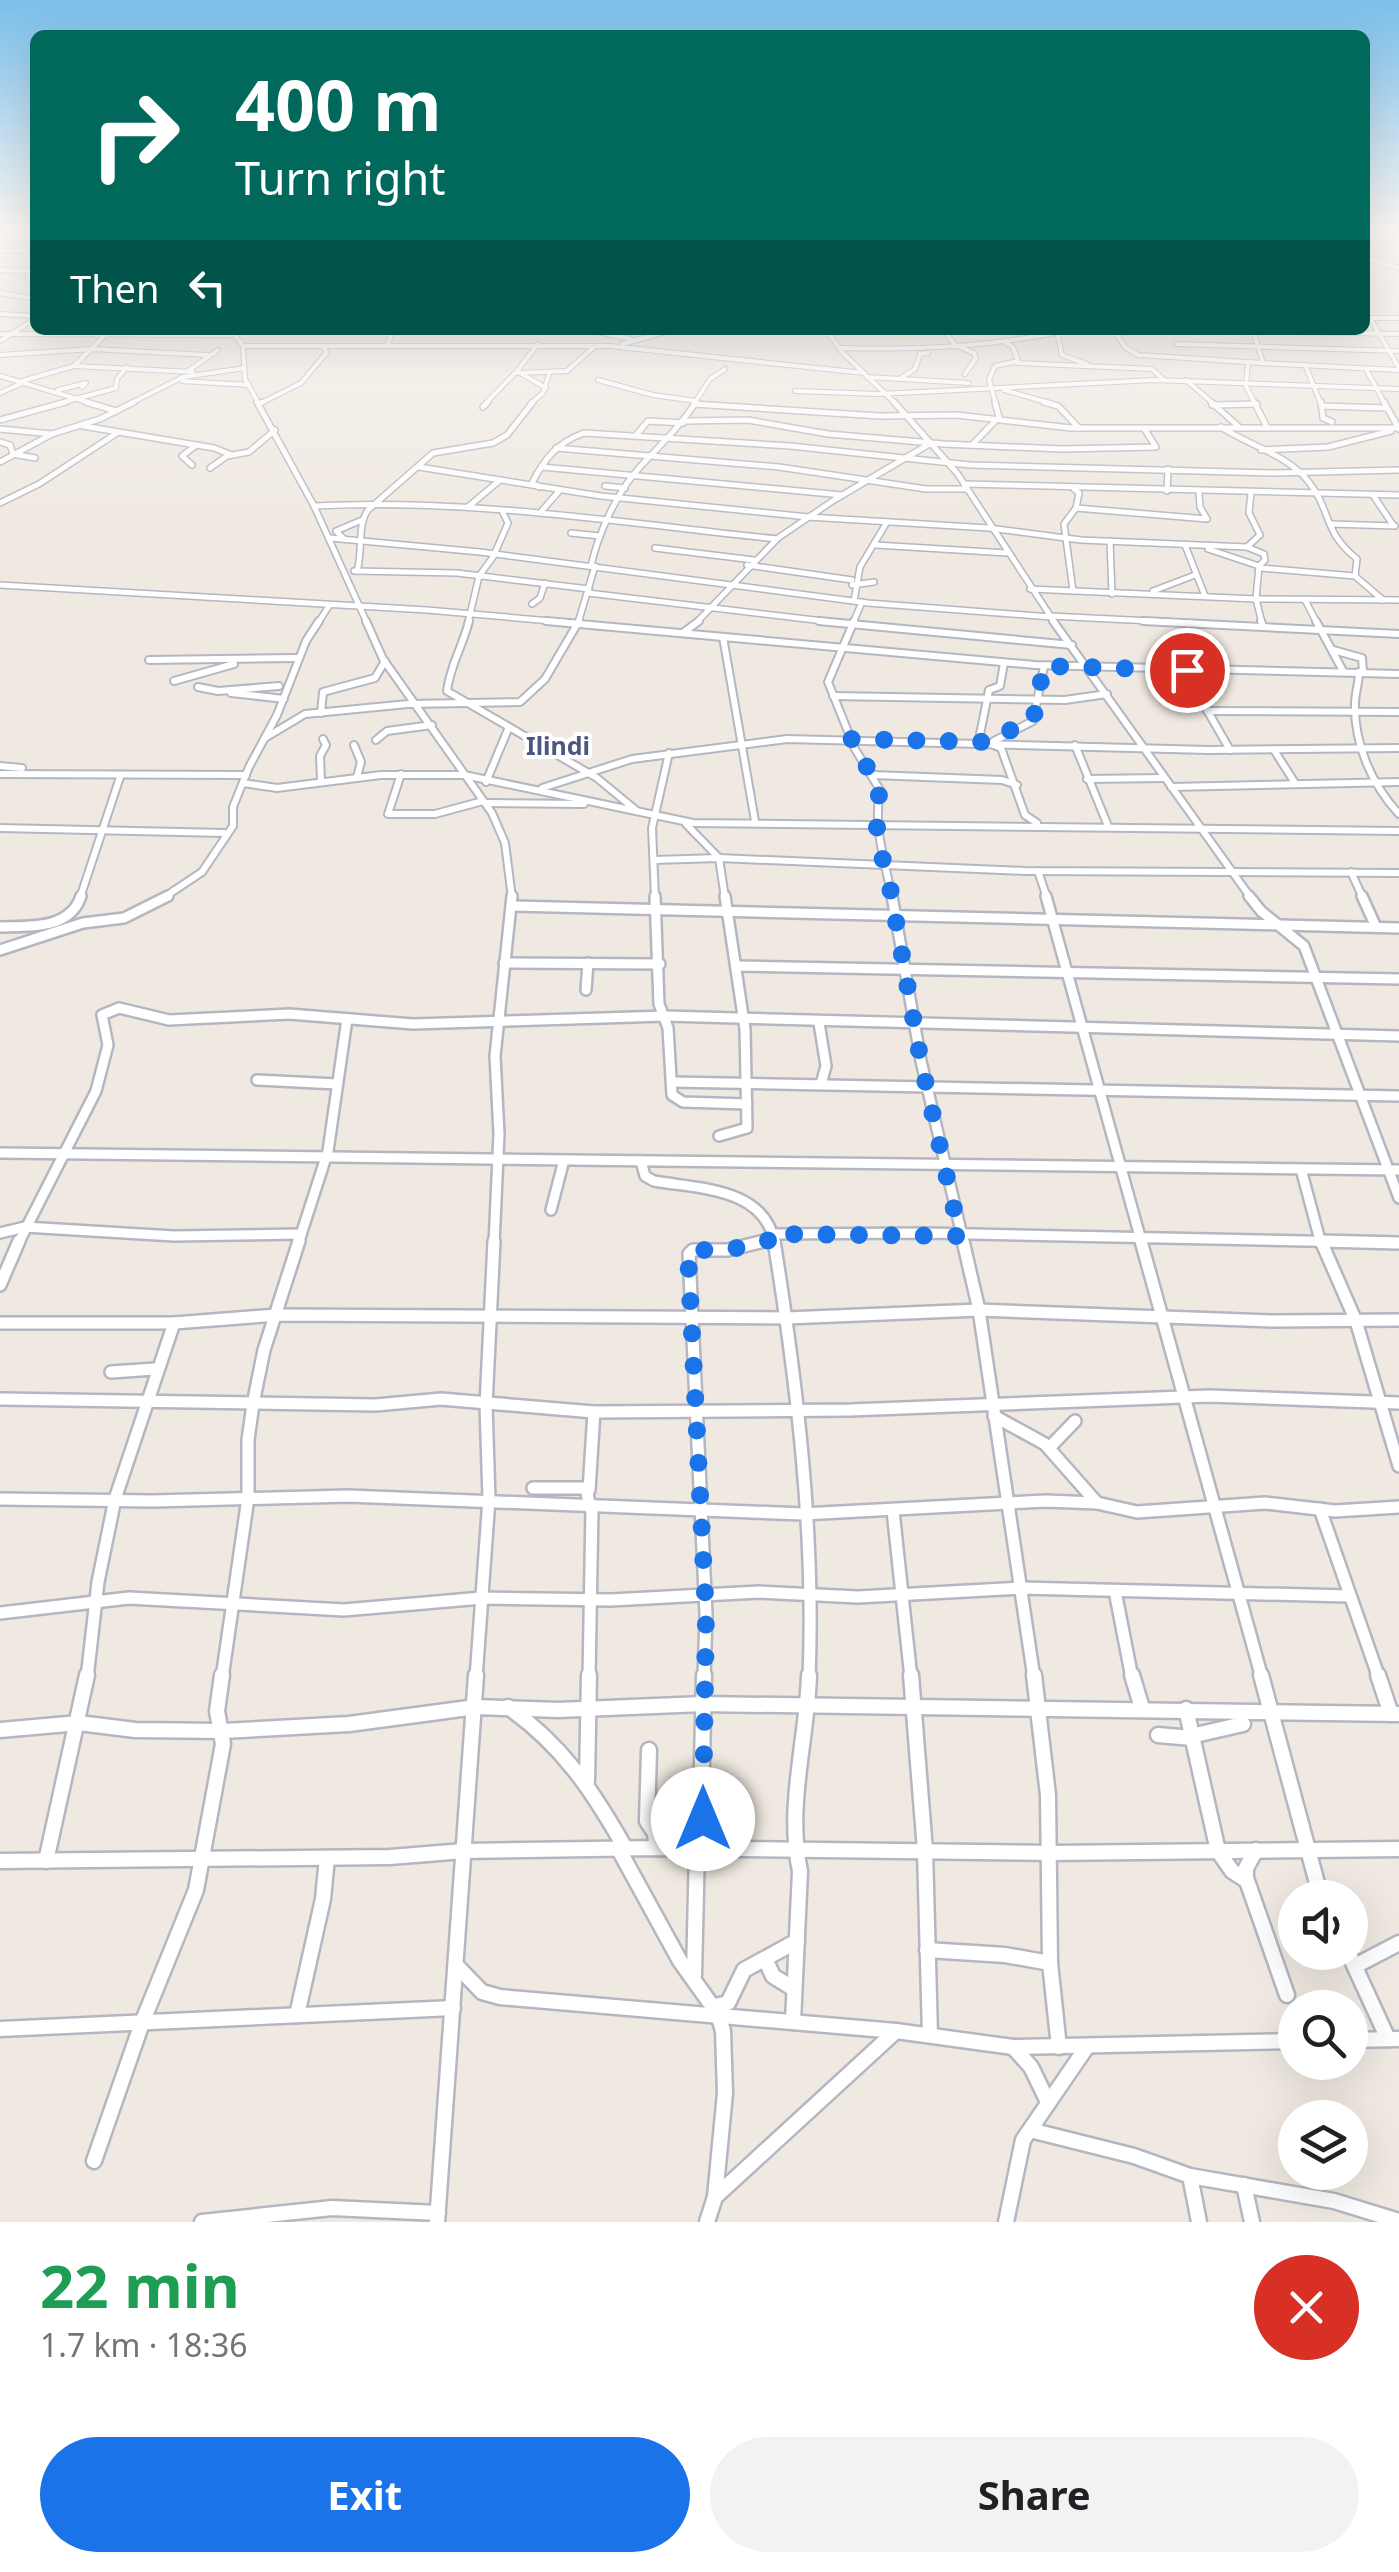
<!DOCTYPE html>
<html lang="en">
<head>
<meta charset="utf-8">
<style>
  :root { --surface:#fff; --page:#f2f2f2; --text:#202124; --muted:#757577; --accent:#1a73e8 }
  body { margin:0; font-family:"Noto Sans",sans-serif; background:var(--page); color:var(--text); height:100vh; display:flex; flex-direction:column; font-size:38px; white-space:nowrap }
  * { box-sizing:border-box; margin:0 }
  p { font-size:32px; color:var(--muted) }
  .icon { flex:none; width:55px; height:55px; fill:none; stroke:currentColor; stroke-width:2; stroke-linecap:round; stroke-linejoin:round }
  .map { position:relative; height:2222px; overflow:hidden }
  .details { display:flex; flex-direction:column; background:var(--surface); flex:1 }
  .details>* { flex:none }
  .top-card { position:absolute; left:30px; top:30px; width:1340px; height:305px; border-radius:15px; box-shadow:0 10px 40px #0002; background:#00695c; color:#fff; overflow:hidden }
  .controls { position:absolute; left:1278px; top:1880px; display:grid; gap:20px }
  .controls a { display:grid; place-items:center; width:90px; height:90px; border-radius:50%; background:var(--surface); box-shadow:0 10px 40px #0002; font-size:50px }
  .pin { position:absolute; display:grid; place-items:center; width:85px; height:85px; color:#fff; margin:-42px; border:5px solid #fff; border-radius:50%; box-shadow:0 2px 10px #0007 }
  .me { position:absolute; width:110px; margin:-55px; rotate:0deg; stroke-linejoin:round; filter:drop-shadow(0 0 8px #0008) }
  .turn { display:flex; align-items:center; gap:35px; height:210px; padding:0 40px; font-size:45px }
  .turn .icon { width:130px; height:130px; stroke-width:2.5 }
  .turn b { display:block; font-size:70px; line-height:85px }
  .then { display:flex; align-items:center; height:95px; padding:0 40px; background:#0003; gap:20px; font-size:38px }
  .round { display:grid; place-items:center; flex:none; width:105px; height:105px; border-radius:52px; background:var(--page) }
  .overview { display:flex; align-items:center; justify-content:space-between; height:170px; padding:0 40px }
  h1 { font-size:60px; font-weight:700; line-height:75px; color:#1e9e55 }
  .button { display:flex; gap:20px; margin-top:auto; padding:20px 40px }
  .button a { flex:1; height:115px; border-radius:60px; background:var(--accent); color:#fff; font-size:40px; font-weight:700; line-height:115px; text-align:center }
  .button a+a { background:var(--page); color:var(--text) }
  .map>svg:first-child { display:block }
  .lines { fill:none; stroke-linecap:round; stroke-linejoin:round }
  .minor-far5-casing { stroke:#b4b7c1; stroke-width:6 }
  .minor-far4-casing { stroke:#b4b7c1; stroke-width:8 }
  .minor-far3-casing { stroke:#b4b7c1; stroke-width:10 }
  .minor-far2-casing { stroke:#b4b7c1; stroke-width:14 }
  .minor-far1-casing { stroke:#b4b7c1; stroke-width:16 }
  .minor-casing { stroke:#b4b7c1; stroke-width:19 }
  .minor-far5 { stroke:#fff; stroke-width:4 }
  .minor-far4 { stroke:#fff; stroke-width:5 }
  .minor-far3 { stroke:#fff; stroke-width:6 }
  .minor-far2 { stroke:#fff; stroke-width:9 }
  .minor-far1 { stroke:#fff; stroke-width:11 }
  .minor { stroke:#fff; stroke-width:14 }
  .route { stroke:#1a73e8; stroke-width:18; stroke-dasharray:0 32.4 }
  .labels { text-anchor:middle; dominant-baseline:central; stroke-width:8; stroke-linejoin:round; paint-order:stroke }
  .far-quarter-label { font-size:25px; font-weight:bold; fill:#4d5680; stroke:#fff }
</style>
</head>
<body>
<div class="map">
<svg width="1399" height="2222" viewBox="0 0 1399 2222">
  <rect width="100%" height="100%" fill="#efe9e1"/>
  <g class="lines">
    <defs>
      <g id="minor-far5">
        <polyline points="0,238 35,238"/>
        <polyline points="1365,238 1399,239"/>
        <polyline points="0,251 35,250"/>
        <polyline points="1365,258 1399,268"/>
        <polyline points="0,270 35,271"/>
        <polyline points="35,272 27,277 35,282"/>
        <polyline points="0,293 35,299"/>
        <polyline points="0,314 35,316"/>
        <polyline points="1368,318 1399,318"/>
        <polyline points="1370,318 1399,368"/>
        <polyline points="231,330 243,346 245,379 259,404"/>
        <polyline points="589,330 631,339"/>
        <polyline points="826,330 843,353 896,404"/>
        <polyline points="944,330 955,345 974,353 976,358 965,374"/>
        <polyline points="1114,330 1125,347 1138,355 1263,363 1253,330"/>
        <polyline points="1191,330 1399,334"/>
        <polyline points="1057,332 1062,355 1087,364"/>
        <polyline points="0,334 232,335"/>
        <polyline points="0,341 35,319"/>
        <polyline points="388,344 393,330"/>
        <polyline points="538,344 517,371 546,388"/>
        <polyline points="623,344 672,330"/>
        <polyline points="1176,344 1399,351"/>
        <polyline points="243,346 610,346 864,373"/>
        <path d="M 839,348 C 922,350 988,347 1070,330"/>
        <polyline points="0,355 92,349 208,355"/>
        <polyline points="1017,363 1152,369 1163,379"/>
        <polyline points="1248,363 1246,386 1255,404"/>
        <polyline points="1260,363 1399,370"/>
        <polyline points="74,366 193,372"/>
        <polyline points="1306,367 1321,404"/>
        <polyline points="1366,369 1385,404"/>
        <polyline points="188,371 218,350"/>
        <polyline points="518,373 567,371 595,346"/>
        <polyline points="0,376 94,404"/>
        <polyline points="867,377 969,383"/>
        <polyline points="901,378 915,369 920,354 928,353"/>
        <polyline points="598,380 653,395 696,401"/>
        <polyline points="1186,380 1214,404"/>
        <polyline points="22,381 74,366 106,334"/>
        <polyline points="182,381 249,385"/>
        <polyline points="58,390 86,383 82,387"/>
        <polyline points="1004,390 1053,404"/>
        <polyline points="795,391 879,394 1155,380 1399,389"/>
        <polyline points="0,393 20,384"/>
        <polyline points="57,404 116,388 117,379 127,367"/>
        <polyline points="129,404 183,377 245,368"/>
        <polyline points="259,404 301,383 327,352 322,346"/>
        <polyline points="485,404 517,371"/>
        <polyline points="530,404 543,393 549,374"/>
        <polyline points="694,404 700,404"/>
        <polyline points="694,404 710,379 725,369"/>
        <polyline points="996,404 989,380 995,366 1018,361 1013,347 1006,343"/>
        <polyline points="1240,404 1257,404"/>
      </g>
      <g id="minor-far4">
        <polyline points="86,402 116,411"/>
        <polyline points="257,402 314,506 367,623"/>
        <polyline points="894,402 957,473 1055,623"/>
        <polyline points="1044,402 1058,406 1079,428"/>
        <polyline points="1211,402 1238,426"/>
        <polyline points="1254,402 1266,425"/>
        <polyline points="1321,402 1323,418 1332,422"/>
        <polyline points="1384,402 1399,429"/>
        <polyline points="259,404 263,402"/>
        <polyline points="694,404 880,416 957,415 1071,428 1399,428"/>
        <polyline points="1212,405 1257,404"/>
        <polyline points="1322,406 1386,408"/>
        <polyline points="483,407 488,402"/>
        <polyline points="0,420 66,402"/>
        <polyline points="685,421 748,420 828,434 944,444 1062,449 1156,447 1145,430"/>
        <polyline points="83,426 214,448 232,455"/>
        <path d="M 1221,427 C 1248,445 1288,455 1308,481 C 1332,511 1322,531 1357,559 L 1355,576"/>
        <polyline points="0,429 52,434"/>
        <polyline points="636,435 648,421 683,423"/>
        <polyline points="0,442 10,445 13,454 35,458"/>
        <polyline points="972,445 999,417 995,402"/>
        <polyline points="556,448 779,467 926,489 967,489"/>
        <polyline points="1261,450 1328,447 1391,431"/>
        <polyline points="0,462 52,434 100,419 134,402"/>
        <polyline points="192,465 182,456 195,446"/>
        <polyline points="419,467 601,496 808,517 989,528 1081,540 1247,547 1264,554 1265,560 1259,566"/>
        <polyline points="542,467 842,495"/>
        <polyline points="210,468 227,456 249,452 275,430"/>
        <polyline points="964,484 1399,495"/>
        <polyline points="605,486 625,488"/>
        <path d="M 539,487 L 532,483 C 544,459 558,442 584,433 L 790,446 L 970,465 L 1275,473 L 1399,470"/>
        <polyline points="1167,491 1168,469"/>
        <polyline points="1373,495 1393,525"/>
        <polyline points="0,503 39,484 117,433"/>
        <path d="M 314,506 C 468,498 624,523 777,539"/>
        <polyline points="468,507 500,480"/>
        <polyline points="1076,508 1207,519 1200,507 1199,492"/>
        <polyline points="540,513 560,490"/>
        <polyline points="1331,524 1395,526"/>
        <polyline points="571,533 600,536"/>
        <polyline points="330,538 480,552 868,603 1051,617"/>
        <polyline points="344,539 336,531 362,520"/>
        <polyline points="1110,541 1112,594"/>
        <polyline points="876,545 1007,553"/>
        <polyline points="1185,545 1205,596"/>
        <polyline points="1247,547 1260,535 1249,513 1251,493"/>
        <polyline points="655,548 754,560"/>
        <polyline points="1208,549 1259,566 1256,599 1262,623"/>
        <polyline points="747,565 852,580"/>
        <path d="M 591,566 C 598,534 617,492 639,468 C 660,445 679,428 696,402"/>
        <polyline points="1260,568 1355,576 1383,600"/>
        <polyline points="354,571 457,573 589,589"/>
        <path d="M 357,571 C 363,552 357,525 368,510 L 433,453 L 493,443 L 507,435 L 533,402"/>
        <polyline points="0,585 427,610 574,623"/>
        <polyline points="852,585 874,582"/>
        <polyline points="1030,589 1256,599 1399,600"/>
        <polyline points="1073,591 1064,524 1076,508 1079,493 1074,489"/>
        <polyline points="1153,591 1195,575"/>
        <polyline points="588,593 840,623"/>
        <polyline points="1305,600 1317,623"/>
        <polyline points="854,601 860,567 887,522"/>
        <polyline points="532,604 540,598 545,583"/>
        <polyline points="1050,616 1192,623"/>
        <polyline points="318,623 329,606"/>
        <polyline points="468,623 479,576 493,557 508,523 503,513"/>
        <polyline points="578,623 595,566"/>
        <polyline points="696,623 778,538 834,500 931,443"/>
        <polyline points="853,623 862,602"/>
      </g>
      <g id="minor-far3">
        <polyline points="366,621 383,659 492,813 505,843 512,898"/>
        <path d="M 469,621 C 463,646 450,665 447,691 L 597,778 L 637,811"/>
        <polyline points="546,621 1035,665 1399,674"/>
        <polyline points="819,621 1072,645"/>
        <path d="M 854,621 L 828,682 L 855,749 L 880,790 C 873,829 885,860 892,898"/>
        <polyline points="1053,621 1251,898"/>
        <polyline points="1143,621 1399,634"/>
        <polyline points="1261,621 1263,627"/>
        <polyline points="1316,621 1343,671"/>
        <polyline points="684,632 699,621"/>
        <polyline points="723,637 755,821"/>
        <polyline points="1333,650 1362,658 1363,672"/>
        <polyline points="149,660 299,658"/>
        <polyline points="1004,663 1000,686 989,690 979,739 1001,748 1025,815 1037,823"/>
        <polyline points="1184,670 1230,750"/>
        <path d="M 1359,672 C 1359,683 1355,693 1355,704 C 1354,744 1372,785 1399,814"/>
        <polyline points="174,681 234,664"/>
        <polyline points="198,687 218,691 279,686"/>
        <polyline points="231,693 284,699"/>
        <polyline points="833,696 1065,700 1107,694"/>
        <polyline points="1207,711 1399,712"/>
        <polyline points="321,713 323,692 375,678 385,661"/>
        <polyline points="265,738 305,714 408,704 520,702 545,679 579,621"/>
        <polyline points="376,740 387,731 432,725"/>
        <polyline points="994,741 1033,721 1044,666"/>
        <polyline points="354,745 361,762 357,777"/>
        <polyline points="1075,745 1108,826"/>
        <polyline points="1274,750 1295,783"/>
        <polyline points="0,766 22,768"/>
        <polyline points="0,774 246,775"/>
        <polyline points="401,774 388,814 435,814 483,801"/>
        <polyline points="873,775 1002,780 1017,785"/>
        <polyline points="1087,779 1164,778"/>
        <polyline points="321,781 320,756 326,745 323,739"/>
        <polyline points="486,782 509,727"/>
        <polyline points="243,783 277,788 381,775 464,775 693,823 1399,831"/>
        <polyline points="1171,787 1399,782"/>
        <polyline points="542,788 632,759 787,739 1208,750 1399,748"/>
        <polyline points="485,803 584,804"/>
        <polyline points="686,824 719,858 725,898"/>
        <polyline points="0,828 224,833"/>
        <polyline points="654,860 719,858 1025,871 1399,873"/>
        <polyline points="1038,871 1047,898"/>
        <polyline points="1351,872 1363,898"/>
        <polyline points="80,898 120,777"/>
        <polyline points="163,898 202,872 233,826 233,807 249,767 277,715 306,641 319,621"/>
        <polyline points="655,898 652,828 669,753"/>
      </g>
      <g id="minor-far2">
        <polyline points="655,896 659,1004 668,1028 672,1095 683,1102 747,1104"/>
        <polyline points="892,896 921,1061 964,1244"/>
        <polyline points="1046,896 1142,1244"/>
        <polyline points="1249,896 1261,911 1304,946 1399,1198"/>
        <polyline points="1362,896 1376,927"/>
        <polyline points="513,906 1399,928"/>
        <path d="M 0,927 C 29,926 70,930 81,896"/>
        <polyline points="0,950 83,923 124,918 168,896"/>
        <polyline points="504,963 660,964"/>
        <polyline points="736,966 1399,979"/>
        <polyline points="586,990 588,963"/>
        <polyline points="819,1023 826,1066 821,1084"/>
        <polyline points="257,1080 337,1084"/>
        <polyline points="672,1082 1399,1096"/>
        <polyline points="719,1136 747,1128 745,1029 725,896"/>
        <polyline points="0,1153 1399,1170"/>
        <path d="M 641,1161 L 645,1176 L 654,1181 C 699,1189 765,1187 775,1244"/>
        <polyline points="1301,1169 1321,1244"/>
        <polyline points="551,1210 564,1160"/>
        <polyline points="0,1233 25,1227 174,1236 301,1234"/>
        <polyline points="773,1234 927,1233 1399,1243"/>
        <polyline points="18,1244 96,1091 108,1045 102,1015 119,1008 169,1020 289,1014 413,1024 665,1016 1399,1036"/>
        <polyline points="298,1244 328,1151 347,1019"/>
        <polyline points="494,1244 499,1134 495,1056 512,896"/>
        <polyline points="754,1244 774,1239"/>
      </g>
      <g id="minor-far1">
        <path d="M 774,1241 C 797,1384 815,1533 809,1678"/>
        <polyline points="963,1241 979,1310 1034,1678"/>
        <polyline points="1141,1241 1262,1678"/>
        <polyline points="1321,1241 1356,1321 1399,1466"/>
        <polyline points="1321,1241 1399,1243"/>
        <polyline points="0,1285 19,1241"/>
        <polyline points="0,1323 174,1323 277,1315 787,1318 979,1310 1273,1321 1399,1320"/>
        <polyline points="111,1372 155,1369"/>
        <polyline points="0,1399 376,1405 441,1399 594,1412 850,1410 1209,1396 1399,1403"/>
        <polyline points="994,1416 1045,1444 1097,1503"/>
        <polyline points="1049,1448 1075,1421"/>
        <polyline points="533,1488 586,1488 590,1508"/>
        <polyline points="589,1490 594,1412"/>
        <polyline points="0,1499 153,1501 348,1496 803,1514 1046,1501 1097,1503 1137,1512 1265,1503 1335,1511 1399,1507"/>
        <polyline points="1320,1509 1379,1678"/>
        <polyline points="893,1511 911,1678"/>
        <polyline points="1115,1591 1132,1678"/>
        <polyline points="0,1613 129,1598 344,1610 482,1598 611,1600 759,1592 858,1597 1021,1588 1348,1596"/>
        <polyline points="87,1678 98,1582 115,1499 174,1323"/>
        <polyline points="222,1678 248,1498 248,1440 253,1404 264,1350 299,1241"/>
        <polyline points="476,1678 489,1499 486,1405 494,1241"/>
        <polyline points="589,1678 592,1508"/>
        <polyline points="704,1678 706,1614 689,1254 693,1250 728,1250 764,1241"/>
      </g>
      <g id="minor">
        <polyline points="911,1675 925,1850 930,2035"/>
        <polyline points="1034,1675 1048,1795 1050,1963 1059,2047"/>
        <polyline points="1132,1675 1142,1708"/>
        <polyline points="1261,1675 1321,1898"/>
        <polyline points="1378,1675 1391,1714"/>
        <path d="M 508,1707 C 562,1745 593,1791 625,1848"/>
        <polyline points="1186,1709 1218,1851 1232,1871 1246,1880"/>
        <polyline points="0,1730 79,1723 135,1730 223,1731 349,1724 476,1707 558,1710 703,1704 1399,1714"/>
        <polyline points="1158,1735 1192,1738"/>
        <polyline points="1191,1736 1243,1724"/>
        <polyline points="649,1750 647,1821 655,1833 657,1848"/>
        <polyline points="587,1781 589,1675"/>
        <polyline points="618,1848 680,1961 718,2014 723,2031 725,2093 715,2197"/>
        <polyline points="700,1848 704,1675"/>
        <polyline points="1256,1850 1246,1868 1246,1878 1287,1995"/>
        <polyline points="0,1861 390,1857 464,1851 657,1848 1052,1853 1399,1849"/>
        <polyline points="46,1861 87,1675"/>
        <polyline points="927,1950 1005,1955 1050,1963"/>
        <polyline points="1348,1952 1388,2039"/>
        <polyline points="766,1961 773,1976 794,1989"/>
        <polyline points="456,1965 482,1992 500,1997 896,2031 1013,2047 1295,2041"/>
        <polyline points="1355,1966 1399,1943"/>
        <polyline points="694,1975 697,1848"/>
        <polyline points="712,2007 728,2003 744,1970 797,1941"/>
        <polyline points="297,2015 323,1899 327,1858"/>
        <path d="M 793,2022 L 800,1871 C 786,1807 807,1740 809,1675"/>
        <polyline points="0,2029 453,2008"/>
        <polyline points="1350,2040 1399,2039"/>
        <polyline points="1013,2047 1031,2067 1048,2102"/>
        <polyline points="1030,2130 1134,2156 1190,2176 1334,2201 1399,2221"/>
        <polyline points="94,2161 142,2023 196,1890 223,1744 217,1711 222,1675"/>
        <polyline points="1190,2176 1199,2222"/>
        <polyline points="1244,2185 1252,2222"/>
        <polyline points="202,2222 332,2208 438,2213"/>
        <polyline points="437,2222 476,1675"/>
        <polyline points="707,2222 715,2197 896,2031"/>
        <polyline points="1006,2222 1023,2140 1086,2048"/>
      </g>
    </defs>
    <use href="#minor-far5" class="minor-far5-casing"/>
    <use href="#minor-far4" class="minor-far4-casing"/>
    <use href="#minor-far3" class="minor-far3-casing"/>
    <use href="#minor-far2" class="minor-far2-casing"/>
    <use href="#minor-far1" class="minor-far1-casing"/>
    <use href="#minor" class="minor-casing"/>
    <use href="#minor-far5" class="minor-far5"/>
    <use href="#minor-far4" class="minor-far4"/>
    <use href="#minor-far3" class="minor-far3"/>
    <use href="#minor-far2" class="minor-far2"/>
    <use href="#minor-far1" class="minor-far1"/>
    <use href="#minor" class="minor"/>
  </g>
  <linearGradient id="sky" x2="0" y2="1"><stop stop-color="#7abfeb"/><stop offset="0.42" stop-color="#f8f5f2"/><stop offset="1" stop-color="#f8f5f2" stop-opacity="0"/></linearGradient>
  <rect width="1399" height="540" fill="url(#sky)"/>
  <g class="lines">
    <polyline class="route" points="703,1819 706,1614 688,1254 693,1250 728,1250 774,1239 773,1234 960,1236 921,1062 888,876 878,844 876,810 880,790 851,739 992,742 1020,724 1033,721 1044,666 1187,670"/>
  </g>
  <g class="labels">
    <g class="far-quarter-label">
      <text x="558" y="745">Ilindi</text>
    </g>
  </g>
</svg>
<div class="controls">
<a><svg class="icon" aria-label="sound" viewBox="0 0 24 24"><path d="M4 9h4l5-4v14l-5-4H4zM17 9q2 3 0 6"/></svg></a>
<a><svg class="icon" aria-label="search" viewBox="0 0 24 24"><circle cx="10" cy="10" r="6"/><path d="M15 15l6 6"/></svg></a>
<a><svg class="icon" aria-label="layers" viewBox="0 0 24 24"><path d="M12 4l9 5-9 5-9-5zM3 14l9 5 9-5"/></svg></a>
</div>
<div class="pin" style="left:1187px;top:670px;background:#d93025"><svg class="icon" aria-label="arrive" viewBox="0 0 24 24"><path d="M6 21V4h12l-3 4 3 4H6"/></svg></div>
<svg class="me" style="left:703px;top:1819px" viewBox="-20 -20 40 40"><circle r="19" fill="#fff"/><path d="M0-13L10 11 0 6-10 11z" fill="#1a73e8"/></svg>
<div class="top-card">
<div class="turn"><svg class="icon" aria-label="right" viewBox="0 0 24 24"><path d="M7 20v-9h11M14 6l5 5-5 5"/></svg><div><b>400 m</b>Turn right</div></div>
<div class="then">Then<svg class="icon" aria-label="left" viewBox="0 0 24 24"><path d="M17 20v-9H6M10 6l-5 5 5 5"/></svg></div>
</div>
</div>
<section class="details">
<div class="overview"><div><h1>22 min</h1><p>1.7 km · 18:36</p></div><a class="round" style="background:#d93025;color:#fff"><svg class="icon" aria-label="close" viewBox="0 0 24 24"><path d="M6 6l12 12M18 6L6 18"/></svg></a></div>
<div class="button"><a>Exit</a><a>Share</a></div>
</section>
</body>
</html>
